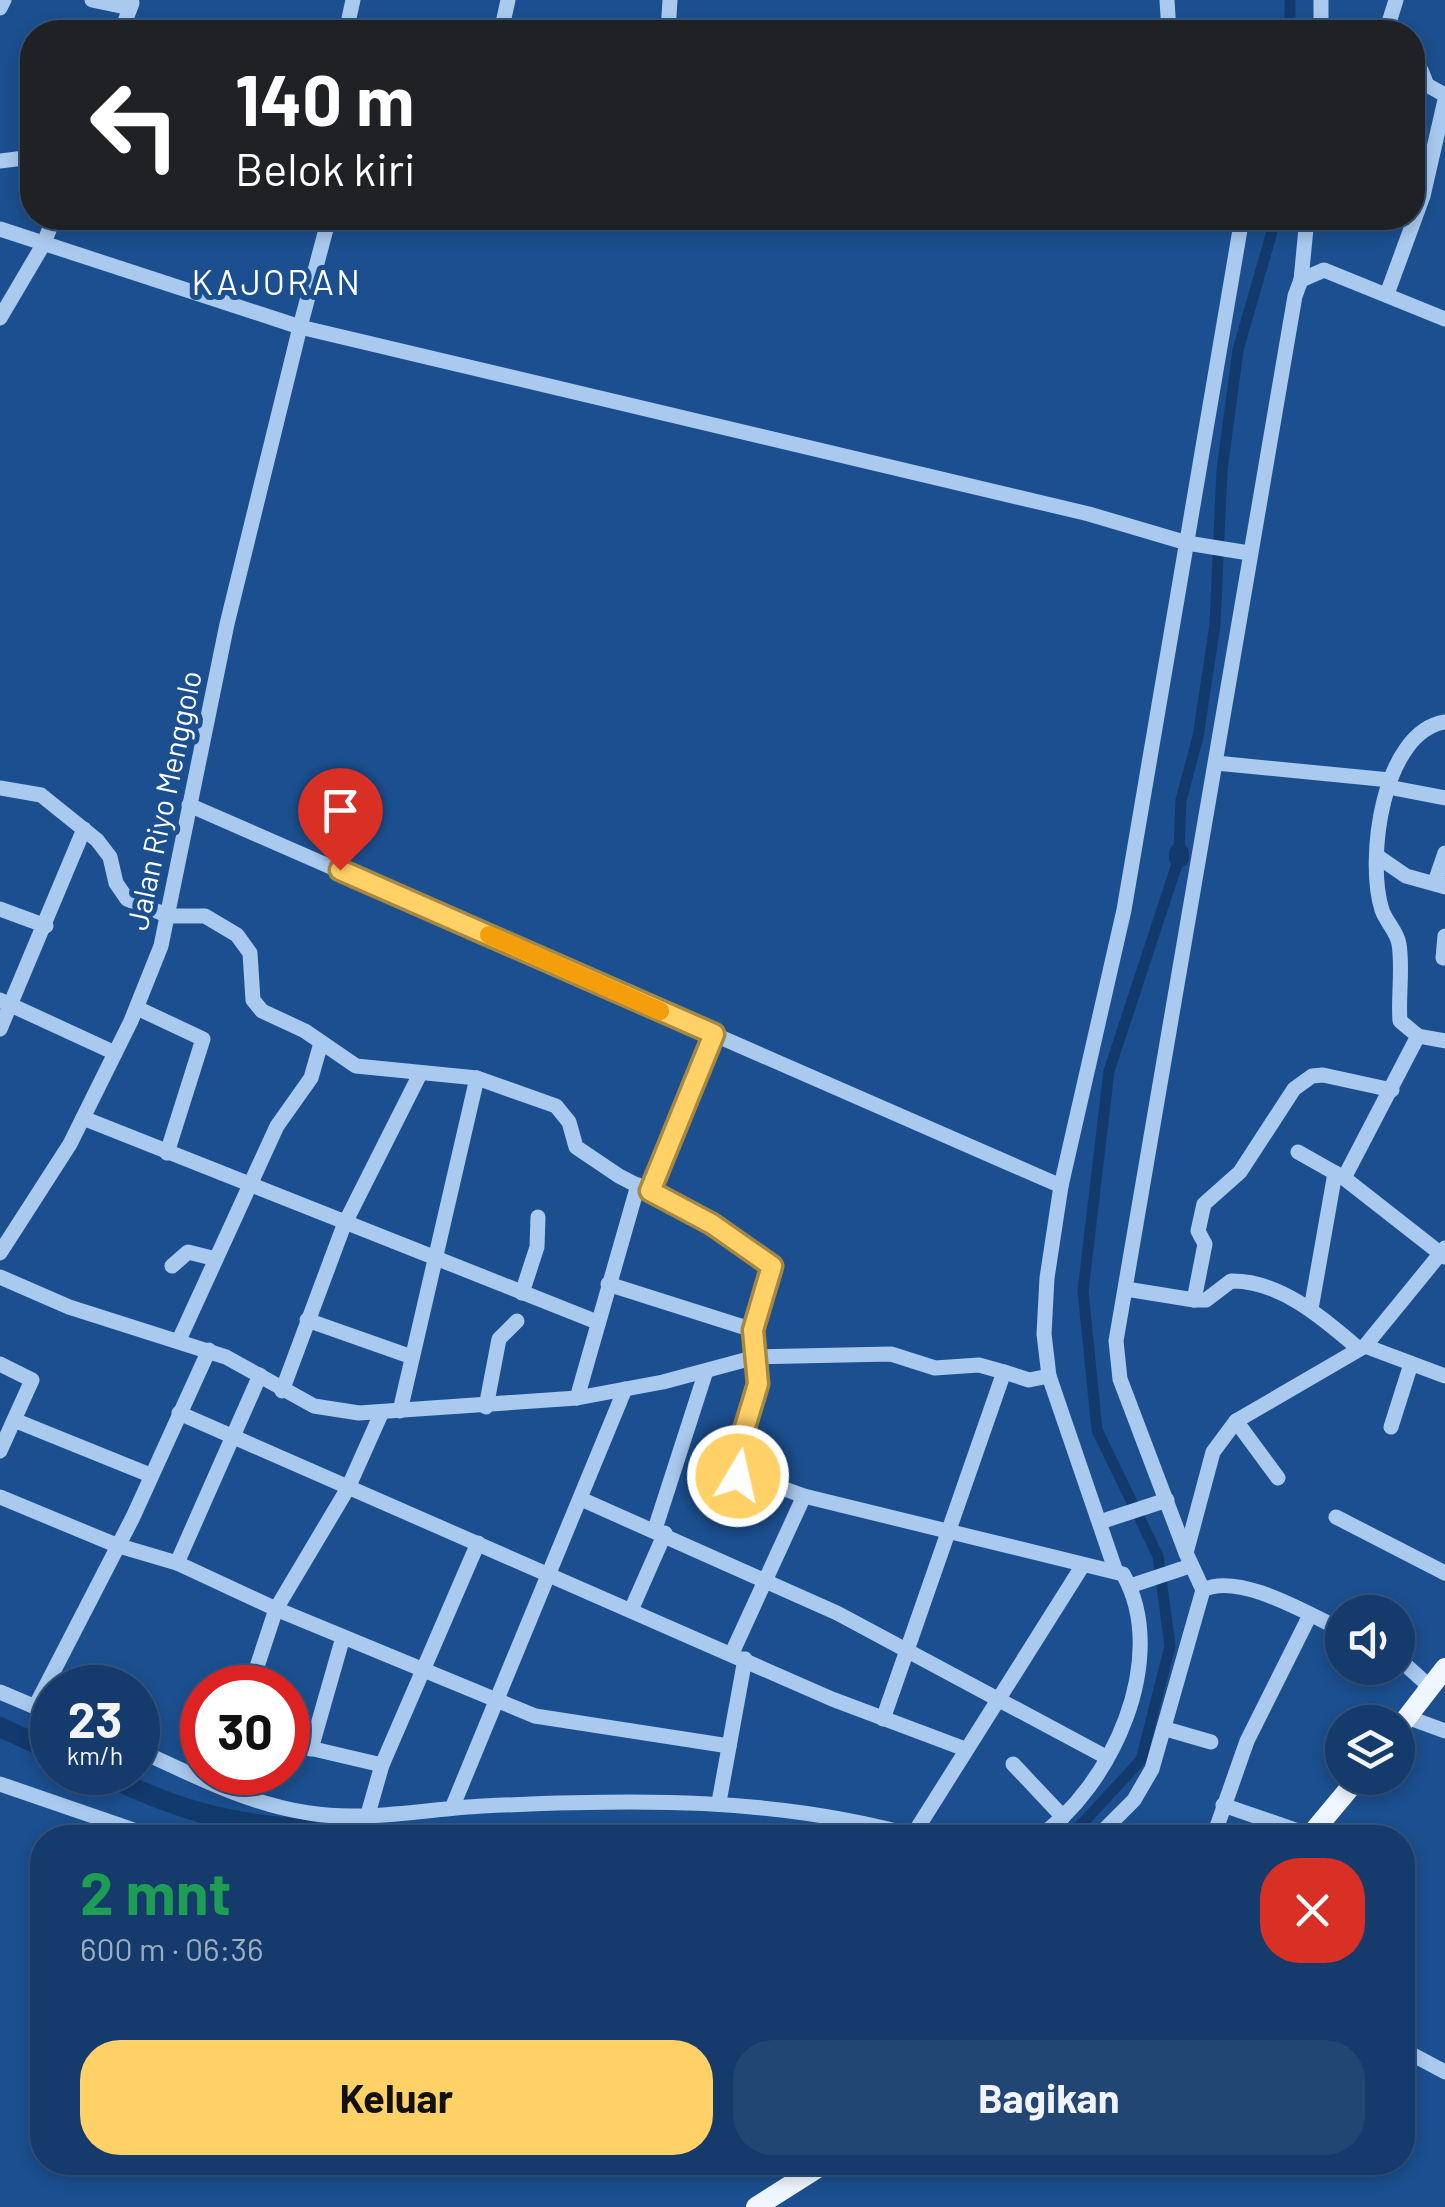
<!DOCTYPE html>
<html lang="id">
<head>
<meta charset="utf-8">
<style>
  :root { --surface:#143b6b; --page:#214673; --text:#f1f3f6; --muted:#9dadc1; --line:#33557e; --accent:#ffd166 }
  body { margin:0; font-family:Barlow,sans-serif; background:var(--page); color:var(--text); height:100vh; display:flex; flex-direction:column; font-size:38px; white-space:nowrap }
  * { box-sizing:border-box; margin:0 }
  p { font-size:32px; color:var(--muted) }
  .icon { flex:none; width:55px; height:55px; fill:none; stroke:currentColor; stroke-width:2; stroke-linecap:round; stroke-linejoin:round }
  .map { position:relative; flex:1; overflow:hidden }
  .sheet { position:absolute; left:30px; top:1825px; width:1385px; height:350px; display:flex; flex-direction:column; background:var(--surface); border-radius:40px; box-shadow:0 5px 15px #0003,0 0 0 2px var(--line) }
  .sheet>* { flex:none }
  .top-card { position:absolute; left:20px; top:20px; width:1405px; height:210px; border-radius:40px; box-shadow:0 5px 15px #0003,0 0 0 2px var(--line); background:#202124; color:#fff; overflow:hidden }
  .controls { position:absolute; left:1325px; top:1595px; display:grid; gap:20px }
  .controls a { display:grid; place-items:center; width:90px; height:90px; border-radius:50%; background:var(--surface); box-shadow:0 5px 15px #0003,0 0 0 2px var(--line); font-size:50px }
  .speed { position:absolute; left:30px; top:1665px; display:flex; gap:20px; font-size:50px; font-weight:700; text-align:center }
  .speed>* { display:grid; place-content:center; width:130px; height:130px; border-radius:50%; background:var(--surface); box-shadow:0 5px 15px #0003,0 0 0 2px var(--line); line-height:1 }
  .speed small { font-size:25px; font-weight:400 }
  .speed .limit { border:15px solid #d22; background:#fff; color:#111 }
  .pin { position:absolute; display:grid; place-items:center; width:85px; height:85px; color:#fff; margin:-102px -42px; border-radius:50% 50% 50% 0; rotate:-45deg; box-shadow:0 0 10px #0007 }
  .pin .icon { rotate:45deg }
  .me { position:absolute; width:110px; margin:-55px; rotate:9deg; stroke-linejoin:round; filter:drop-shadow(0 0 8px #0008) }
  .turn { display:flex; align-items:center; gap:35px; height:210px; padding:0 50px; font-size:45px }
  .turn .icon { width:130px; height:130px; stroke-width:2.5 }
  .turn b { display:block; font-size:70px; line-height:85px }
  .round { display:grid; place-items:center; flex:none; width:105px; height:105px; border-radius:40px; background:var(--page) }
  .summary { display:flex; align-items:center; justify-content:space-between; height:170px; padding:0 50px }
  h1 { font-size:60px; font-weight:700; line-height:75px; color:#1e9e55 }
  .cta { display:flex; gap:20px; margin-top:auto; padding:20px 50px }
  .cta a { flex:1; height:115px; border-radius:40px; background:var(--accent); color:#111; font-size:40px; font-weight:700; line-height:115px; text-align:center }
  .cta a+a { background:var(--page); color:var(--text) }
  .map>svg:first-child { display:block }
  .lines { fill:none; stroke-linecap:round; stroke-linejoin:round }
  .canal { stroke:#123a6d; stroke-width:11 }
  .river { stroke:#123a6d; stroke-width:20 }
  .minor { stroke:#a9c9ee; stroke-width:15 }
  .major { stroke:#f0f6ff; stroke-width:20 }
  .route-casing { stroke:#a68842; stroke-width:25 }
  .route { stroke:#ffd166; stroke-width:18 }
  .slow { stroke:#f59e0b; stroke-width:18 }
  .labels { text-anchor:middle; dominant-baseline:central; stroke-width:10; stroke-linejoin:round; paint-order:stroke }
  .street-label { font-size:30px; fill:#fff; stroke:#1b4f8f }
  .quarter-label { font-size:35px; letter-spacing:2.5px; fill:#fff; stroke:#1b4f8f }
</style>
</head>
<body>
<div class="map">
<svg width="1445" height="2207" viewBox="0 0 1445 2207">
  <rect width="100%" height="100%" fill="#1b4f8f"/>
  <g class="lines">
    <g class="canal">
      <polyline points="1290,32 1290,0"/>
      <polyline points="1179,853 1181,800 1198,737 1215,625 1222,470 1238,350 1276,218"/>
      <polyline points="309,1829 790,1838"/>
      <polyline points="1069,1838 1141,1760 1170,1646 1158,1556 1097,1430 1083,1291 1109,1071 1179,858"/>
    </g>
    <g class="river">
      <polyline points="1179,853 1179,858"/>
      <polyline points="0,1727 52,1751"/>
      <path d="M 98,1772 C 176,1809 223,1824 309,1829"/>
    </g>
    <g class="minor">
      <polyline points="92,0 130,8"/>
      <polyline points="1167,0 1169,32"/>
      <polyline points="1321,0 1321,32"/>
      <polyline points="0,8 4,0"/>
      <polyline points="121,32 132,3"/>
      <polyline points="346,32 353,0"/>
      <polyline points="501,32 508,0"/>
      <polyline points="668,32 670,0"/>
      <polyline points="1386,32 1396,0"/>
      <polyline points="1412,66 1421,70 1427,85 1445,95"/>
      <polyline points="0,161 32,157"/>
      <polyline points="329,218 300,327 1089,514 1187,543 1249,553"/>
      <polyline points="0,229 300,327 227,624 161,946 131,1021 70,1144 0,1253"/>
      <polyline points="1301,280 1307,218"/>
      <polyline points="1387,294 1423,196 1445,100"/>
      <polyline points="0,318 43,245 54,218"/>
      <polyline points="1216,763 1390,780"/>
      <polyline points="1388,787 1445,798"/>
      <polyline points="0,788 41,795 97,840 110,857 116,883 127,899 169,916 205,916 237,935 250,953 253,1000 262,1011 305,1031 356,1066 477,1078 556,1106 569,1122 576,1147 619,1176 712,1224 772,1266 753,1330 756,1357 663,1382 577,1398 359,1413 314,1406 226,1357 69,1307 0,1277"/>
      <polyline points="189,805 1061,1186"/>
      <polyline points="1445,853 1436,879 1445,887"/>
      <polyline points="1377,856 1406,876 1442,886"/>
      <polyline points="0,909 46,926"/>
      <polyline points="1443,958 1445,936"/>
      <polyline points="0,1000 115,1053"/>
      <polyline points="137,1008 203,1039 167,1153"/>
      <polyline points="0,1029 84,829"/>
      <polyline points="1418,1036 1445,1041"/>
      <polyline points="83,1118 597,1322"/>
      <polyline points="1298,1152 1344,1178 1445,1257"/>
      <path d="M 1344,1178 L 1418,1036 L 1400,1021 C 1398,996 1403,969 1399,944 C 1397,931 1386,922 1382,910 C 1366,860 1382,732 1445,722"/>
      <polyline points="650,1191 714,1034"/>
      <polyline points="172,1266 188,1252 216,1259"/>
      <polyline points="608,1284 753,1330"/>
      <polyline points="1126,1289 1194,1300 1205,1244 1198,1231 1204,1204 1240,1172 1294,1089 1312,1076 1323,1075 1392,1090"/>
      <polyline points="522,1293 537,1247 538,1217"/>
      <path d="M 1194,1300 L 1206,1300 L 1231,1281 C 1280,1280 1324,1319 1359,1349"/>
      <polyline points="1311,1309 1335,1173"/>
      <polyline points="307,1320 412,1357"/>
      <polyline points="179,1340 277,1126 311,1078 321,1043"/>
      <polyline points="1365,1346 1445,1376"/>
      <polyline points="0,1364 32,1380 0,1451"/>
      <path d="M 1004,1372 L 979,1365 L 935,1368 L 891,1354 L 756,1357 L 757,1388 L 735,1471 L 804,1496 L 1123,1574 C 1171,1658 1111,1788 1037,1838"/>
      <polyline points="282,1391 344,1225 420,1074"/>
      <polyline points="577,1398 638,1185"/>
      <polyline points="486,1407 499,1339 517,1321"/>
      <polyline points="400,1411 477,1078"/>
      <polyline points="179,1413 832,1699 965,1749"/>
      <polyline points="14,1420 150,1475"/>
      <polyline points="1236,1421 1278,1478"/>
      <polyline points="1391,1427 1411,1364"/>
      <polyline points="0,1497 116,1545 177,1563 276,1609 535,1716 729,1746"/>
      <polyline points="581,1499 837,1613 1106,1757"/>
      <polyline points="1336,1517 1445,1573"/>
      <polyline points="1100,1522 1167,1500"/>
      <polyline points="655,1529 706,1371"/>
      <polyline points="1186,1553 1120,1379 1116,1341 1295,296 1301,280 1324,270 1445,319"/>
      <polyline points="177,1563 260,1375"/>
      <polyline points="1115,1569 1049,1376 1044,1334 1047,1278 1061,1186 1124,910 1242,218"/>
      <polyline points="1130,1586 1190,1566"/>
      <polyline points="632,1608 665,1533"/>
      <path d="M 1342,1630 C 1308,1614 1239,1572 1203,1590 L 1186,1553 L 1213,1452 L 1236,1421 L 1365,1346 L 1445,1248"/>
      <polyline points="732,1653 804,1496"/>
      <polyline points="1398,1658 1430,1687"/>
      <polyline points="250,1688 276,1609 348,1488 381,1414"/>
      <polyline points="0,1692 52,1714"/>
      <polyline points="35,1707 133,1517 209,1350"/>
      <polyline points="1407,1717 1445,1731"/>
      <polyline points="883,1719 1004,1372 1029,1380 1049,1376"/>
      <polyline points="1166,1729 1211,1742"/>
      <polyline points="288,1743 382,1765"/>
      <polyline points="311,1749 343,1637"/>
      <path d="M 138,1750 C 191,1774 250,1805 309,1813 C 365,1822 426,1809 483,1806 C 631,1799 778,1796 922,1838"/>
      <polyline points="1013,1764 1063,1817"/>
      <polyline points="0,1784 157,1838"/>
      <polyline points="719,1802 745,1659"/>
      <polyline points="1223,1805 1310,1835"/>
      <polyline points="452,1808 625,1389"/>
      <polyline points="368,1814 382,1765 478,1543"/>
      <polyline points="913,1835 1083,1565"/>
      <polyline points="1096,1838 1134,1800 1152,1769 1203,1590"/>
      <polyline points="1213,1838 1247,1741 1310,1615"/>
      <polyline points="1402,2049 1445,2072"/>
    </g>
    <g class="major">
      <polyline points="1398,1729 1445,1668"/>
      <polyline points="1308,1838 1358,1778"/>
      <polyline points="756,2207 827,2162"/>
    </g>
  </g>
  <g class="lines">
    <defs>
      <polyline id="route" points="340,870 714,1034 650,1191 712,1224 772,1266 753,1330 758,1384 735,1460 738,1476"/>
    </defs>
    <use href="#route" class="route-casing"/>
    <use href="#route" class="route"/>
    <polyline class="slow" points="489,935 660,1011"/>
  </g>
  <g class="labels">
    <g class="street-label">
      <text transform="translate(163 800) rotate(-78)">Jalan Riyo Menggolo</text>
    </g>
    <g class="quarter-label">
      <text x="277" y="281">KAJORAN</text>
    </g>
  </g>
</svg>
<div class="controls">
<a><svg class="icon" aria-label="sound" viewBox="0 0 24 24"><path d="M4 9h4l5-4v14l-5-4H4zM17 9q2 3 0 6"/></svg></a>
<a><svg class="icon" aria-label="layers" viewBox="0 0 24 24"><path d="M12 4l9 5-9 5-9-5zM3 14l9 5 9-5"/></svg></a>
</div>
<div class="speed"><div>23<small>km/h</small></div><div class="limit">30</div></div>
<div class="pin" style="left:340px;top:870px;background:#d93025"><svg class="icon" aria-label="arrive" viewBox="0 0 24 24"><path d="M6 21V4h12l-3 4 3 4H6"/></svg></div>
<svg class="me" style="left:738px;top:1476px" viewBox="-20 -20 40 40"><circle r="17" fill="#ffd166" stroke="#fff" stroke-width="3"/><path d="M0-11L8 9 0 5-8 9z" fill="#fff"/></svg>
<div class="top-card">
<div class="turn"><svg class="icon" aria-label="left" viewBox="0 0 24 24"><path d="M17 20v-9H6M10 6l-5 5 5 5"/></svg><div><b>140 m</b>Belok kiri</div></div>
</div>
<section class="sheet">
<div class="summary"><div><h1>2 mnt</h1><p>600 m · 06:36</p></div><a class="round" style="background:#d93025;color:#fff"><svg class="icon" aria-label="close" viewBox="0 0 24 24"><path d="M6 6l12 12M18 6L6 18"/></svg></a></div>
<div class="cta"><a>Keluar</a><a>Bagikan</a></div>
</section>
</div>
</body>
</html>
